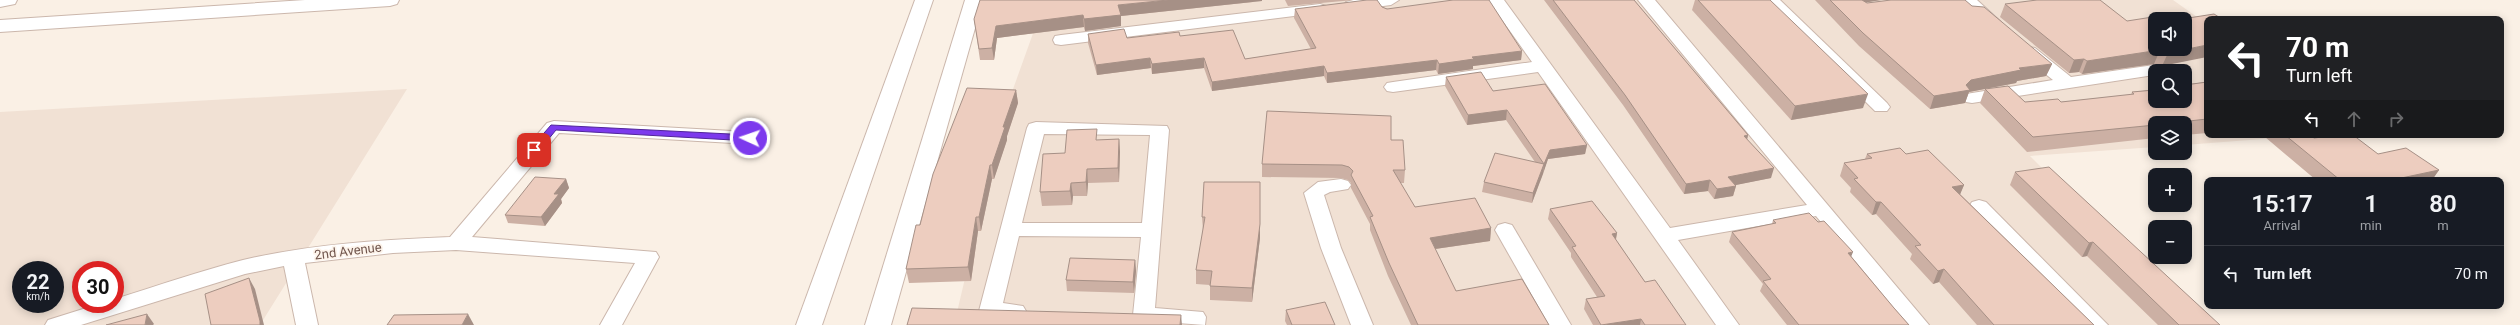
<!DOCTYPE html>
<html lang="en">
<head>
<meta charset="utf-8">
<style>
  :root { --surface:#171b24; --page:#20242c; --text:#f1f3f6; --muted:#9ea1a6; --line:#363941 }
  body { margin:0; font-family:Roboto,sans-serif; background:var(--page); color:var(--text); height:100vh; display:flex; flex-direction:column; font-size:15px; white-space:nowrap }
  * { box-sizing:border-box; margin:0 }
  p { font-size:13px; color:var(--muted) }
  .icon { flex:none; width:22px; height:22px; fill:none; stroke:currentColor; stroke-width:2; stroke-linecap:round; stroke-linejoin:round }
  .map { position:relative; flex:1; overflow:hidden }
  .drawer { position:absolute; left:2204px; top:177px; width:300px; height:132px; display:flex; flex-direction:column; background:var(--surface); border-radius:8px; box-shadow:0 2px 10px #0003 }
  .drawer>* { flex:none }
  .top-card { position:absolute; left:2204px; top:16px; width:300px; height:122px; border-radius:8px; box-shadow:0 2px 10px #0003; background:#202124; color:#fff; overflow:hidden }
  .fabs { position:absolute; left:2148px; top:12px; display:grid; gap:8px }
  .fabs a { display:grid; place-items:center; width:44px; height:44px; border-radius:8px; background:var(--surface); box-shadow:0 2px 10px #0003; font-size:20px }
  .speed { position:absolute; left:12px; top:261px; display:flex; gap:8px; font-size:20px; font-weight:700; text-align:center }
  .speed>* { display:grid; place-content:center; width:52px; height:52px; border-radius:50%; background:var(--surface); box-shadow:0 2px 10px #0003; line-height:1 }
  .speed small { font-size:10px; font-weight:400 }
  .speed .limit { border:6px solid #d22; background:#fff; color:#111 }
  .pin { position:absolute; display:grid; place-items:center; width:34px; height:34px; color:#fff; margin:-17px; border-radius:8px; box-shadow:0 2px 6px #0006 }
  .me { position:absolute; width:44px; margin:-22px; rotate:273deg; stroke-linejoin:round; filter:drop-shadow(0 0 3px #0008) }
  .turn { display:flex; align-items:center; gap:14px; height:84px; padding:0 16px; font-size:18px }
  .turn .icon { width:52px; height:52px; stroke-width:2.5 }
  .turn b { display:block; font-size:28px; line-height:34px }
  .lanes { display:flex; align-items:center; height:38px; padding:0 16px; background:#0003; justify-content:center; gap:20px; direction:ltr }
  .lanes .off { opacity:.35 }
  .eta { display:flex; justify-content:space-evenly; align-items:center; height:68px; text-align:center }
  .eta b { font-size:24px; font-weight:600; line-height:28px }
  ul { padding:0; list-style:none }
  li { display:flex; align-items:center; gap:12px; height:56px; padding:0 16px; border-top:1px solid var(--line) }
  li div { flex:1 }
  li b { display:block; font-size:15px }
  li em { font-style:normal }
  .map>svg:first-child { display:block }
  .residential { fill:#f1e1d4; fill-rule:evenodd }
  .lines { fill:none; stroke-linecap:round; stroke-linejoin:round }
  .minor-casing { stroke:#cbb7ac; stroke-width:2 }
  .tertiary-casing { stroke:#cbb7ac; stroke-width:2 }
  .minor { fill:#fff; fill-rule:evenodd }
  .tertiary { fill:#fff; fill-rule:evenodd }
  .wall { fill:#ccb0a4 }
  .shaded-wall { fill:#a69086 }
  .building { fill:#edcdbf; stroke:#a69086 }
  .route { fill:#7c3aed; stroke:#51269a }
  .labels { text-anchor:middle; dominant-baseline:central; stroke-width:3.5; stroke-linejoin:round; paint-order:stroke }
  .street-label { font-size:13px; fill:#71564d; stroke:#fdf4eb }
</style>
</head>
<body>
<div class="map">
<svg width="2520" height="325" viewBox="0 0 2520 325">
  <rect width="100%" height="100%" fill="#faf0e5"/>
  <g class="residential">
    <path d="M 1045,0 L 2173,0 L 2207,24 L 2207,135 L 2312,135 L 2185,145 L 2185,123 L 2155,123 L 2155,147 L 2030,156 L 2199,325 L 954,325 L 1003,117 ZM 2155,19 L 2185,19 L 2185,49 L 2155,49 ZM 2155,71 L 2185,71 L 2185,101 L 2155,101 Z"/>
    <path d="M 407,89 L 260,325 L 0,325 L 0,112 ZM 21,270 L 55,270 L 55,304 L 21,304 ZM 81,270 L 115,270 L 115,304 L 81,304 Z"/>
  </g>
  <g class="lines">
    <defs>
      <g id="minor">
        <polygon points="1353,0 1399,0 1391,5 1352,10 1346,8 1344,5 1346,2"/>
        <polygon points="1488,0 1504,0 1670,228 1807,205 1638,0 1655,0 1929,325 1906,325 1816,216 1678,240 1739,325 1716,325 1538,72 1393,92 1387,91 1384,87 1387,83 1393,82 1532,62"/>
        <polygon points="1763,0 1780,0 1887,103 1890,107 1887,111 1875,111"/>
        <polygon points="1959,0 1977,0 2001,22 1999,26 1987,26"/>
        <polygon points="1320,4 1326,6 1328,9 1326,12 1061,45 1055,44 1053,40 1055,36 1061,35"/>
        <polygon points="2029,47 2035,48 2071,77 2154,65 2160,66 2163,70 2155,71 2154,75 1972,103 1966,102 1963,98 1966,94 2053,80 2023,56 2020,52 2023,48"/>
        <path d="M 554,121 L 750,132 L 757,134 L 759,138 L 757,142 L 750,144 L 559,133 L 472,237 L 656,252 L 659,257 L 622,325 L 600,325 L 635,263 L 456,250 L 393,253 L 305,263 L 318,325 L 296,325 L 284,266 L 245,274 L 81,325 L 45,325 L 48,320 L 99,304 L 115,304 L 115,299 C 157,286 200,271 243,260 C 310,244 381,240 450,237 L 547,123 Z"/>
        <path d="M 1036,122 L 1167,126 L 1169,130 L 1155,308 L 1203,312 L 1206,317 L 1205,325 L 1136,320 L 1133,315 L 1141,237 L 1019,236 L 1003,303 L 1023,306 L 1026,311 L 1023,316 L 1015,319 L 982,316 L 979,311 L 1027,128 L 1029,124 ZM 1044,134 L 1150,135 L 1142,223 L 1022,223 Z"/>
        <polygon points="1341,179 1348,181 1351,185 1348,189 1330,192 1324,195 1341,248 1373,325 1351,325 1321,248 1304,193 1318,182"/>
        <polygon points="1979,200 1986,202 2108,325 2084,325 1972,210 1969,206 1972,202"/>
        <polygon points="1505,223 1512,225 1571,325 1549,325 1495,230 1498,225"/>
      </g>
      <g id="tertiary">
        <polygon points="0,0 17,0 15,4 0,7"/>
        <polygon points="305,0 399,0 397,4 390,6 0,32 0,20"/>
        <polygon points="915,0 933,0 822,325 796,325"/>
        <polygon points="965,0 983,0 891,325 865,325"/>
      </g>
    </defs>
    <use href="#minor" class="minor-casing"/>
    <use href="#tertiary" class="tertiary-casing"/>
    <use href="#minor" class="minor"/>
    <use href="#tertiary" class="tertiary"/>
  </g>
  <g class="wall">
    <polygon points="1285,0 1354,0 1288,6"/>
    <polygon points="1544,0 1634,0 1748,135 1747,139 1771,178 1735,185 1736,186 1733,196 1714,199 1708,191 1684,194 1623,105"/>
    <polygon points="1695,0 1770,0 1863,108 1791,120 1692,10"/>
    <polygon points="1815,0 1881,0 1865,2 1867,3 1972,6 2052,64 2046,76 2017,81 2016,83 1969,92 1965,103 1930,109 1859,46"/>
    <polygon points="1262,1 1121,16 1121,26 1085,31 1084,27 997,38 994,60 980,60 974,19"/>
    <polygon points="2005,4 2155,49 2214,14 2162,66 2154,64 2082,74 2079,72 2069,73 2000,17"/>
    <polygon points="1382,7 1522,51 1521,60 1473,66 1473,69 1438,74 1436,70 1327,83 1324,76 1212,91 1204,68 1152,74 1151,68 1097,75 1088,43 1088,34 1127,38 1180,36 1245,59 1311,49 1294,18 1295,9"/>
    <polygon points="1446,77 1493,91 1587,145 1585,154 1548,159 1532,203 1482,192 1484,182 1535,162 1506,120 1467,125 1445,86"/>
    <polygon points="2207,82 2207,133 2185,135 2185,123 2155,123 2155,138 2027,152 1980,103 1985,89 2025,102 2061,102 2131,95 2132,92 2151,90 2152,88"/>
    <polygon points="1016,90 1018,103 1007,136 1007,140 994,179 992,179 981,231 978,231 971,281 909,283 906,269 920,225"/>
    <polygon points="2266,135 2310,135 2314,138 2439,170 2432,180 2316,180 2265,137"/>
    <polygon points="1119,139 1120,152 1119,182 1088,183 1087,196 1073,196 1072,205 1042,206 1040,192 1065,153 1098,140"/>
    <polygon points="1391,140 1405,170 1404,183 1400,183 1415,207 1491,228 1490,241 1435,249 1456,291 1549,325 1411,325 1388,276 1370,230 1370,224 1351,188 1351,183 1348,180 1341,178 1262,177 1262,164"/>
    <polygon points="1867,154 1906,154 1964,185 1960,194 2094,325 1977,325 1939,282 1933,284 1910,259 1912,254 1876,214 1872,215 1850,192 1851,188 1840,176 1844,163 1865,159"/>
    <polygon points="2015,172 2220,325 2158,325 2087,256 2082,257 2010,185"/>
    <polygon points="566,179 569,188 561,199 562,203 545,226 508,223 505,215"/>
    <polygon points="1204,182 1260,238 1252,302 1210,300 1210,285 1196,284 1196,270 1203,230 1202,217"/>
    <polygon points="1550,209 1617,233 1616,240 1645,282 1686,325 1593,325 1584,309 1586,299 1597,297 1571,257 1571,253 1548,219"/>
    <polygon points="1773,220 1818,222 1851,256 1894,308 1909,325 1787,325 1760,291 1763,284 1729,242 1732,232 1772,224"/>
    <polygon points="1135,260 1136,271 1134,293 1067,291 1066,280"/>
    <polygon points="1286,310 1335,325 1287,325 1285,321"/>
  </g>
  <g class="shaded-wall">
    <polygon points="1168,0 1262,0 1262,1 1121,16 1121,26 1085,31 1084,19 1118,5"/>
    <polygon points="1856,0 1881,0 1863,3"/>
    <polygon points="1083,15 1084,27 997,38 994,60 992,48 996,26"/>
    <polygon points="2207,45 2207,57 2162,66 2168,53"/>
    <polygon points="2160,50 2154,64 2082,74 2087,61"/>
    <polygon points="1522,51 1521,60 1473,66 1473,69 1438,74 1439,64 1472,57"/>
    <polygon points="1150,58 1151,68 1097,75 1096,65"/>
    <polygon points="1204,58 1204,68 1152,74 1152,64"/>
    <polygon points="2084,59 2079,72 2069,73 2074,60"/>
    <polygon points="1437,60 1436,70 1327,83 1327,73"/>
    <polygon points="2052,64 2046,76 2017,81 2016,83 1969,92 1965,103 1930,109 1934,96 1966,85 1971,80 2019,68"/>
    <polygon points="1324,66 1324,76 1212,91 1212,82"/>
    <polygon points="1016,90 1018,103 1007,136 1007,140 994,179 992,165 1003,127"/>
    <polygon points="1868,94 1863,108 1791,120 1795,106"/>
    <polygon points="1507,110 1506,120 1467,125 1468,115"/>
    <polygon points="1748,135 1746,145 1744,136"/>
    <polygon points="1119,139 1120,152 1119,182 1118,168"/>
    <polygon points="1587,145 1585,154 1548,159 1543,174 1544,164 1550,150"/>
    <polygon points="1544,164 1543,174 1532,203 1533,193"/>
    <polygon points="990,165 992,179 981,231 979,217"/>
    <polygon points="1774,168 1771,178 1726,187 1728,177"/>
    <polygon points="1087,169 1088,183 1087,196 1086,182"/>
    <polygon points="2439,170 2432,180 2392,180"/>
    <polygon points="566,179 569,188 561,199 562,203 545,226 541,217 554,194"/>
    <polygon points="1710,180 1708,191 1684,194 1686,184"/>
    <polygon points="1071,183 1073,196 1072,205 1070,191"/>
    <polygon points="1964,185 1959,197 1952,187"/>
    <polygon points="1736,186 1733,196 1714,199 1717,189"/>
    <polygon points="1876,202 1881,202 1876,214 1872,215"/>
    <polygon points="976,217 978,231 971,281 968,267"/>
    <polygon points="1260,224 1260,238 1252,302 1252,288"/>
    <polygon points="1491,228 1490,241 1428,250 1430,238"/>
    <polygon points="1617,233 1615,243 1612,234"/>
    <polygon points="2093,242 2087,256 2082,257 2089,243"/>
    <polygon points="1853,252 1849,262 1848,253"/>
    <polygon points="1135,260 1136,271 1134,293 1133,282"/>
    <polygon points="1944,269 1939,282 1933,284 1938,271"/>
    <polygon points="249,278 255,289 264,325 260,325"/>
    <polygon points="147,314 154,324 153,325 145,325"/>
    <polygon points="468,314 474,325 462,325"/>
    <polygon points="1181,315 1182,325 1180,325"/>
    <polygon points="1641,319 1640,325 1601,325"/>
  </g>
  <g class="building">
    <polygon points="980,0 1168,0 1118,5 1121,15 1084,19 1083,15 996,26 992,48 979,49 974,19"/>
    <polygon points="1367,0 1377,0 1382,7 1387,9 1453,0 1489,0 1522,51 1472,57 1474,59 1439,64 1437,60 1327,73 1324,66 1212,82 1204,58 1152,64 1150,58 1096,65 1088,34 1124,29 1127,38 1179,32 1180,36 1233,30 1245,59 1316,48 1295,9"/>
    <polygon points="1553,0 1634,0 1748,135 1744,136 1774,168 1728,177 1736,186 1717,189 1710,180 1686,184 1625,95"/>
    <polygon points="1698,0 1770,0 1868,94 1795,106"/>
    <polygon points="1830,0 1862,0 1867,3 1891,0 1965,0 1972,6 1984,7 2052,64 2019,68 2021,70 1971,80 1966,85 1970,90 1934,96 1863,33"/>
    <polygon points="2037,0 2100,0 2127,21 2159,16 2164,19 2155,19 2155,49 2185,49 2185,19 2182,19 2214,14 2222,19 2207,19 2207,45 2168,53 2160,50 2087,61 2084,59 2074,60 2005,4"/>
    <polygon points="1481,72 1493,91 1545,84 1587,145 1550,150 1544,164 1507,110 1468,115 1446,77"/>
    <polygon points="2207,82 2207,119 2171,123 2155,123 2155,125 2033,137 1985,89 2008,86 2025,102 2058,99 2061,102 2134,94 2132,92 2154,90 2152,88 2155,88 2155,101 2185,101 2185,85"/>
    <polygon points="967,88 1016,90 1003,127 1005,127 992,165 990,165 979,217 976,217 968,267 906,269 916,225 920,225 933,174"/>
    <polygon points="1267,111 1391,116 1391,140 1403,140 1405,170 1393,170 1415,207 1475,198 1491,228 1430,238 1456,291 1522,279 1549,325 1418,325 1389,263 1370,217 1373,216 1351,175 1353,171 1349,167 1342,165 1262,164"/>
    <polygon points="1097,129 1096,140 1119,139 1118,168 1087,169 1086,182 1071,183 1070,191 1040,192 1043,154 1065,153 1067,130"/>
    <polygon points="2285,135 2310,135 2314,138 2338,135 2353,135 2378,154 2406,148 2439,170 2392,180 2340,180"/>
    <polygon points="1900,148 1906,154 1928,150 1964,185 1952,187 2094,325 1994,325 1944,269 1938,271 1915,246 1921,245 1881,202 1876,202 1854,179 1858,178 1844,163 1872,158 1867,154"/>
    <polygon points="1495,153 1544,164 1533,193 1484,182"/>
    <polygon points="2049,167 2220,325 2179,325 2093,242 2089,243 2015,172"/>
    <polygon points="535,177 566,179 554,194 559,194 541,217 505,215"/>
    <polygon points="1204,182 1260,182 1260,224 1252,288 1210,286 1212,271 1196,270 1205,217 1202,217"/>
    <polygon points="1592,201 1617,233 1612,234 1645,282 1655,280 1686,325 1645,325 1641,319 1601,325 1586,299 1605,296 1572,247 1576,246 1550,209"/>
    <polygon points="1809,213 1818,222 1824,221 1853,252 1848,253 1894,308 1909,325 1799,325 1763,281 1771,279 1732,232 1776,223 1773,220"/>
    <polygon points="1070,258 1135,260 1133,282 1066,280"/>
    <polygon points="249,278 260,321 260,325 211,325 205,294"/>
    <polygon points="1325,302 1335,325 1292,325 1286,310"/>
    <polygon points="912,308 1181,315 1180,325 907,325"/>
    <polygon points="147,314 145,325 106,325"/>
    <polygon points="468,314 462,325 387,325 394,315"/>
  </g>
  <polygon class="route" points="551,125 750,135 754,138 750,141 556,130 538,152 531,152 531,148"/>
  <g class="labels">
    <g class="street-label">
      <text transform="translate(348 251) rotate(-7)">2nd Avenue</text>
    </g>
  </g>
</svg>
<div class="fabs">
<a><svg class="icon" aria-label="sound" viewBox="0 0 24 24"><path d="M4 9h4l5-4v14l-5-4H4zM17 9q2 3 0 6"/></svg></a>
<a><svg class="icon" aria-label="search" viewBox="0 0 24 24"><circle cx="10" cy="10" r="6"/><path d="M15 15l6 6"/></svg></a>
<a><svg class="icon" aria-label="layers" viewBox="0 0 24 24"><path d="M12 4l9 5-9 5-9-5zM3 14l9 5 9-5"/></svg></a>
<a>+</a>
<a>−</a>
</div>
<div class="speed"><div>22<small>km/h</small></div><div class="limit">30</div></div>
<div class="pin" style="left:534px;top:150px;background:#d93025"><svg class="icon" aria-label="arrive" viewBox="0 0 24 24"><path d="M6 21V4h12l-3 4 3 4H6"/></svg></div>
<svg class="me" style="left:750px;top:138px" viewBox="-20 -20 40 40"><circle r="17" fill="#7c3aed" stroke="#fff" stroke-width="3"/><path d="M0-11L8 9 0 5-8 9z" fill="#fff"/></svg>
<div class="top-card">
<div class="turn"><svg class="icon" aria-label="left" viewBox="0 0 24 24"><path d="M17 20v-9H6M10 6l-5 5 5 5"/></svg><div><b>70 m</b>Turn left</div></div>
<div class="lanes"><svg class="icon" aria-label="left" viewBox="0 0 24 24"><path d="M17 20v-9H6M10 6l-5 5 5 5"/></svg><svg class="icon off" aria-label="ahead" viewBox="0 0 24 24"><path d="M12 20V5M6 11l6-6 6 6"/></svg><svg class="icon off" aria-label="right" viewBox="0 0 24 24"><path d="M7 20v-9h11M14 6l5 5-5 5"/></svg></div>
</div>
<section class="drawer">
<div class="eta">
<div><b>15:17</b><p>Arrival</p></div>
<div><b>1</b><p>min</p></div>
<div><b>80</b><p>m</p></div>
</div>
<ul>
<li><svg class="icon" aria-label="left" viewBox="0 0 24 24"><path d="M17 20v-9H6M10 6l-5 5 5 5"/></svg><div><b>Turn left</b></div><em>70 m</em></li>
</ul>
</section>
</div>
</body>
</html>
